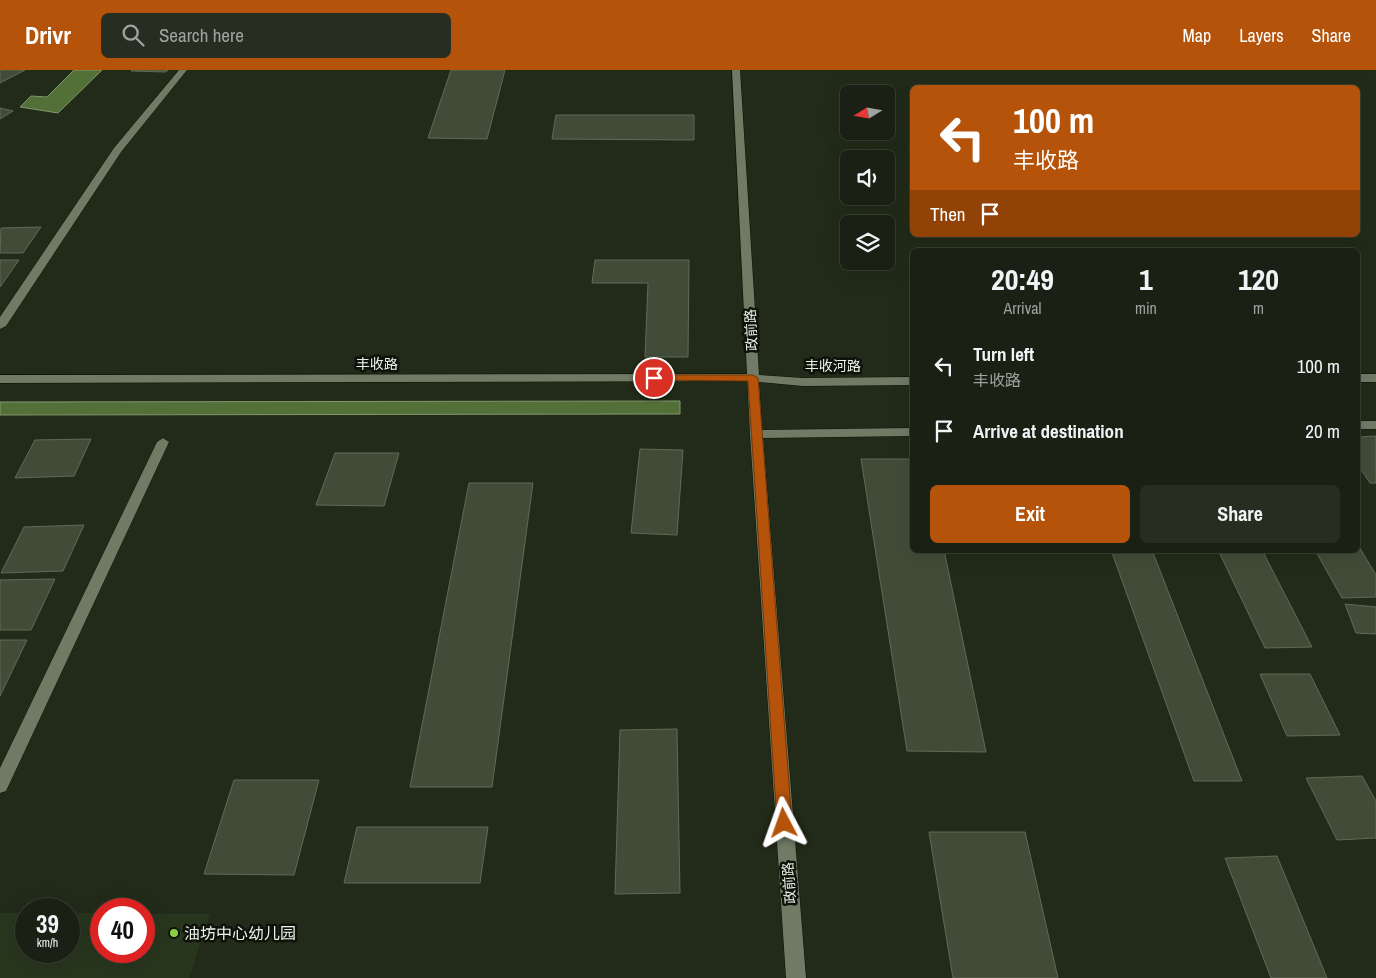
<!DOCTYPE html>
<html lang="en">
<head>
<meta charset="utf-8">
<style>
  :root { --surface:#1a2013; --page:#272d21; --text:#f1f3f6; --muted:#9fa3a0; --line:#383e33; --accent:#b45309 }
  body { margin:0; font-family:"Archivo Narrow","Noto Sans SC",sans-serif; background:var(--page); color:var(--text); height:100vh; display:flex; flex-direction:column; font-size:19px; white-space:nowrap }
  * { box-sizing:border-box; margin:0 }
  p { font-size:16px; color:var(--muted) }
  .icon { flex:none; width:28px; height:28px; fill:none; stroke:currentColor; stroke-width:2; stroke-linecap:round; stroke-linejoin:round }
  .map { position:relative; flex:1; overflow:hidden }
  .side { position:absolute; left:910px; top:178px; width:450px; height:305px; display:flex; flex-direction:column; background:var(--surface); border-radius:8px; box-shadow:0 5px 20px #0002,0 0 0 1px var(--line) }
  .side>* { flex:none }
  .top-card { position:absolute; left:910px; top:15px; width:450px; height:152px; border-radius:8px; box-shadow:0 5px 20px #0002,0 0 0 1px var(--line); background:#b45309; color:#fff; overflow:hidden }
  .needle { width:32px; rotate:259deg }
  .fabs { position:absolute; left:840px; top:15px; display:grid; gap:10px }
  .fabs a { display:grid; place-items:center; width:55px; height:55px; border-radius:8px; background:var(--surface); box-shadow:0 5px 20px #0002,0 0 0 1px var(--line); font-size:25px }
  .speed { position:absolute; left:15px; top:828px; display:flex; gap:10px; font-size:25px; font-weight:700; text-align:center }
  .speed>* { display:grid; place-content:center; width:65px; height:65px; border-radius:50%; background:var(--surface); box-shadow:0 5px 20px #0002,0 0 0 1px var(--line); line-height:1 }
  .speed small { font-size:12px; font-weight:400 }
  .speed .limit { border:8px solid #d22; background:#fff; color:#111 }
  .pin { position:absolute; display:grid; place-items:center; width:42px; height:42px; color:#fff; margin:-21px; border:2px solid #fff; border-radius:50%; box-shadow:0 1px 5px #0007 }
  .me { position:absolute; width:55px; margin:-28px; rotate:356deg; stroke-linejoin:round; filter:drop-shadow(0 0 4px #0008) }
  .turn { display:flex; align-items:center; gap:18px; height:105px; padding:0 20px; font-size:22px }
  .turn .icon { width:65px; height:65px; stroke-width:2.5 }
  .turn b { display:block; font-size:35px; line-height:42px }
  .then { display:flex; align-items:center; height:48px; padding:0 20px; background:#0003; gap:10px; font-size:19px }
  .eta { display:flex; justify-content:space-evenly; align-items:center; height:85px; text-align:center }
  .eta b { font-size:30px; font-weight:800; line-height:35px }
  .primary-button { display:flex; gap:10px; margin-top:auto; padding:10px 20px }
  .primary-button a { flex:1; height:58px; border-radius:8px; background:var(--accent); color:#fff; font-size:20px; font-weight:800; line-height:58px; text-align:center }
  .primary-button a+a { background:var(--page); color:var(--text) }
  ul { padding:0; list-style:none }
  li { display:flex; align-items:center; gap:15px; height:65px; padding:0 20px }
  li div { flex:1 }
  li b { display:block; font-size:19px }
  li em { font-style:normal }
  header { display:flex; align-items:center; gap:30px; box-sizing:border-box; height:70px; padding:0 25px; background:var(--accent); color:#fff }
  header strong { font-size:24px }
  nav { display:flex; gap:28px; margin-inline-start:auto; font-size:18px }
  .search { width:350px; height:45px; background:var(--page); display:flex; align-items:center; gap:12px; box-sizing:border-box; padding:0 18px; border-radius:8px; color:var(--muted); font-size:19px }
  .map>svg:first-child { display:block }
  .built { fill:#29361e }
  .water { fill:#547039; stroke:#81976d }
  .building { fill:#414c38; stroke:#606b57 }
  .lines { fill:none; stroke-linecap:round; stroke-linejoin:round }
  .service-casing { stroke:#0b1404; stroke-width:1 }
  .minor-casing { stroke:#0b1404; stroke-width:1 }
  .tertiary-casing { stroke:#0b1404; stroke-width:1 }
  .service { fill:#707b66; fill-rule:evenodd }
  .minor { fill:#707b66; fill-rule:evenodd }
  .tertiary { fill:#707b66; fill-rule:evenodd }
  .route { fill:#b45309; stroke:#753606 }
  .poi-dot { fill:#8dce44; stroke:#0e120a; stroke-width:2 }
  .labels { text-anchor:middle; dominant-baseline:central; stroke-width:5; stroke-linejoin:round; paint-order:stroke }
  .street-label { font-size:14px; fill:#ebf2e6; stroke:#0e120a }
  .near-poi-label { font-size:16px; fill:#ebf2e6; stroke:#0e120a; text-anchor:start }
</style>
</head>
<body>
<header>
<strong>Drivr</strong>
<div class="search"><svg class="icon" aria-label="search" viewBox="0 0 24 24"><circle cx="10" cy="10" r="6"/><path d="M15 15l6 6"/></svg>Search here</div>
<nav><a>Map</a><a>Layers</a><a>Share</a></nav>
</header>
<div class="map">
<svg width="1376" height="908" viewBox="0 0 1376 908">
  <rect width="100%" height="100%" fill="#222b19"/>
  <polygon class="built" points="0,843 26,843 26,881 69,881 69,843 101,843 101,881 144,881 144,844 210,844 189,908 0,908"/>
  <g class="water">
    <polygon points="74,0 102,0 58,43 20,37 31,26 47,27"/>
    <polygon points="680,331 680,344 0,345 0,332"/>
  </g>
  <g class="building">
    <polygon points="0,0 25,0 0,13"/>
    <polygon points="132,0 168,0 166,2 131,1"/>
    <polygon points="451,0 505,0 487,69 428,68"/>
    <polygon points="0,38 13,41 0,49"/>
    <polygon points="556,45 694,45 694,70 552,69"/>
    <polygon points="41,157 23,183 0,183 1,158"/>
    <polygon points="0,190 19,190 0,217"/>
    <polygon points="595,190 689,190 688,287 645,287 648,213 592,213"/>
    <polygon points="1376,366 1376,413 1370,413 1358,395 1358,367"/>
    <polygon points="91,369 74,406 15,408 35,370"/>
    <polygon points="640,379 683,380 677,465 631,463"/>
    <polygon points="335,383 399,383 384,436 316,435"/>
    <polygon points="861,389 912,389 912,480 944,480 986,682 907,681"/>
    <polygon points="469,413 533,413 492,717 410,717"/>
    <polygon points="84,455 63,501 1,503 24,457"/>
    <polygon points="1358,475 1376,505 1376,527 1342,528 1315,480 1358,480"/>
    <polygon points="1111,480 1152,480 1242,711 1194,711"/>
    <polygon points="1218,480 1262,480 1312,577 1265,578"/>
    <polygon points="55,509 31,560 0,560 0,510"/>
    <polygon points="1345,534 1376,537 1376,564 1356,563"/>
    <polygon points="0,570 27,570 0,626"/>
    <polygon points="1260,604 1310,604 1340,665 1287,666"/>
    <polygon points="677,659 680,823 615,824 620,660"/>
    <polygon points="1362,706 1376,731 1376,768 1337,770 1306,708"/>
    <polygon points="234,710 319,710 294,805 204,804"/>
    <polygon points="357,757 488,757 480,813 344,813"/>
    <polygon points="929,762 1025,762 1058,908 953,908"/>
    <polygon points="1277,786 1327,908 1271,908 1225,788"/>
  </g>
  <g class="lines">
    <defs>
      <polygon id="service" points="163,368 169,372 6,721 0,723 0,698 157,372"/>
      <g id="minor">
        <polygon points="179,0 187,0 121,82 6,256 0,259 0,247 114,78"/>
        <polygon points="753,304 757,305 759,308 757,311 0,313 0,305"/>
      </g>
      <g id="tertiary">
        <polygon points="732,0 740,0 759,305 803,308 912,307 912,315 803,316 759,312 762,360 912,358 912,366 763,368 806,908 786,908 750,364"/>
        <rect x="1358" y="304" width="18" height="8"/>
        <rect x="1358" y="351" width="18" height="8"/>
      </g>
    </defs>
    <use href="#service" class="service-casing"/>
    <use href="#minor" class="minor-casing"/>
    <use href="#tertiary" class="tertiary-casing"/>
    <use href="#service" class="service"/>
    <use href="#minor" class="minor"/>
    <use href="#tertiary" class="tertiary"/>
  </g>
  <polygon class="route" points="654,305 753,305 758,308 792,753 790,757 784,759 779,757 777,753 748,311 651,310 649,308"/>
  <circle class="poi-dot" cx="174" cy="863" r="5"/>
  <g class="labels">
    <g class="street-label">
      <text transform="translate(751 260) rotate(-93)">政前路</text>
      <text x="377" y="294">丰收路</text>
      <text x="833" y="296">丰收河路</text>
      <text transform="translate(789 813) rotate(-94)">政前路</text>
    </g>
    <g class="near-poi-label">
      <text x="184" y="863">油坊中心幼儿园</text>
    </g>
  </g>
</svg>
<div class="fabs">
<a><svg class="needle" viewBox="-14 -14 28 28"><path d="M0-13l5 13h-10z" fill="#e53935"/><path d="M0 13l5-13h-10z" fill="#9fa3a0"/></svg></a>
<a><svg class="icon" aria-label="sound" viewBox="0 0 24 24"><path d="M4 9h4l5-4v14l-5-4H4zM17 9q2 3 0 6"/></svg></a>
<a><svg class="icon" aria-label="layers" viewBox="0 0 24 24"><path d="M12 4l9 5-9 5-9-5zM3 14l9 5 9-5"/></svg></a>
</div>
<div class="speed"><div>39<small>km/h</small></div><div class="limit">40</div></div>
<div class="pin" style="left:654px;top:308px;background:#d93025"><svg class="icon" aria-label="arrive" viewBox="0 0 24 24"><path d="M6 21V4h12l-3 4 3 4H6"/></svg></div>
<svg class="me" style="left:784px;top:753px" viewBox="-20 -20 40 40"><path d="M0-17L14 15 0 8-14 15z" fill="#b45309" stroke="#fff" stroke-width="4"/></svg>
<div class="top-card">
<div class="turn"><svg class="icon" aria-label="left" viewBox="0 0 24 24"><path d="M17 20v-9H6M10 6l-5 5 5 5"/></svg><div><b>100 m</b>丰收路</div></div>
<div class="then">Then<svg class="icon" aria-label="arrive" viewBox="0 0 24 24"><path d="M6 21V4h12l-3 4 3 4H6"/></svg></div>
</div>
<section class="side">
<div class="eta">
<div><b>20:49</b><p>Arrival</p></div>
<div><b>1</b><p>min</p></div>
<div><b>120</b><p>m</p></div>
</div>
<ul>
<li><svg class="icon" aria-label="left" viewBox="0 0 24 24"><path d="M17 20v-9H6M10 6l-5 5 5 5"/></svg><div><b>Turn left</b><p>丰收路</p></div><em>100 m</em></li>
<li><svg class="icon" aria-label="arrive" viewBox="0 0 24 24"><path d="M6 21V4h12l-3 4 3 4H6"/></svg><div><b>Arrive at destination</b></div><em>20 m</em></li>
</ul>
<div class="primary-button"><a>Exit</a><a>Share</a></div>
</section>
</div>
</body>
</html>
